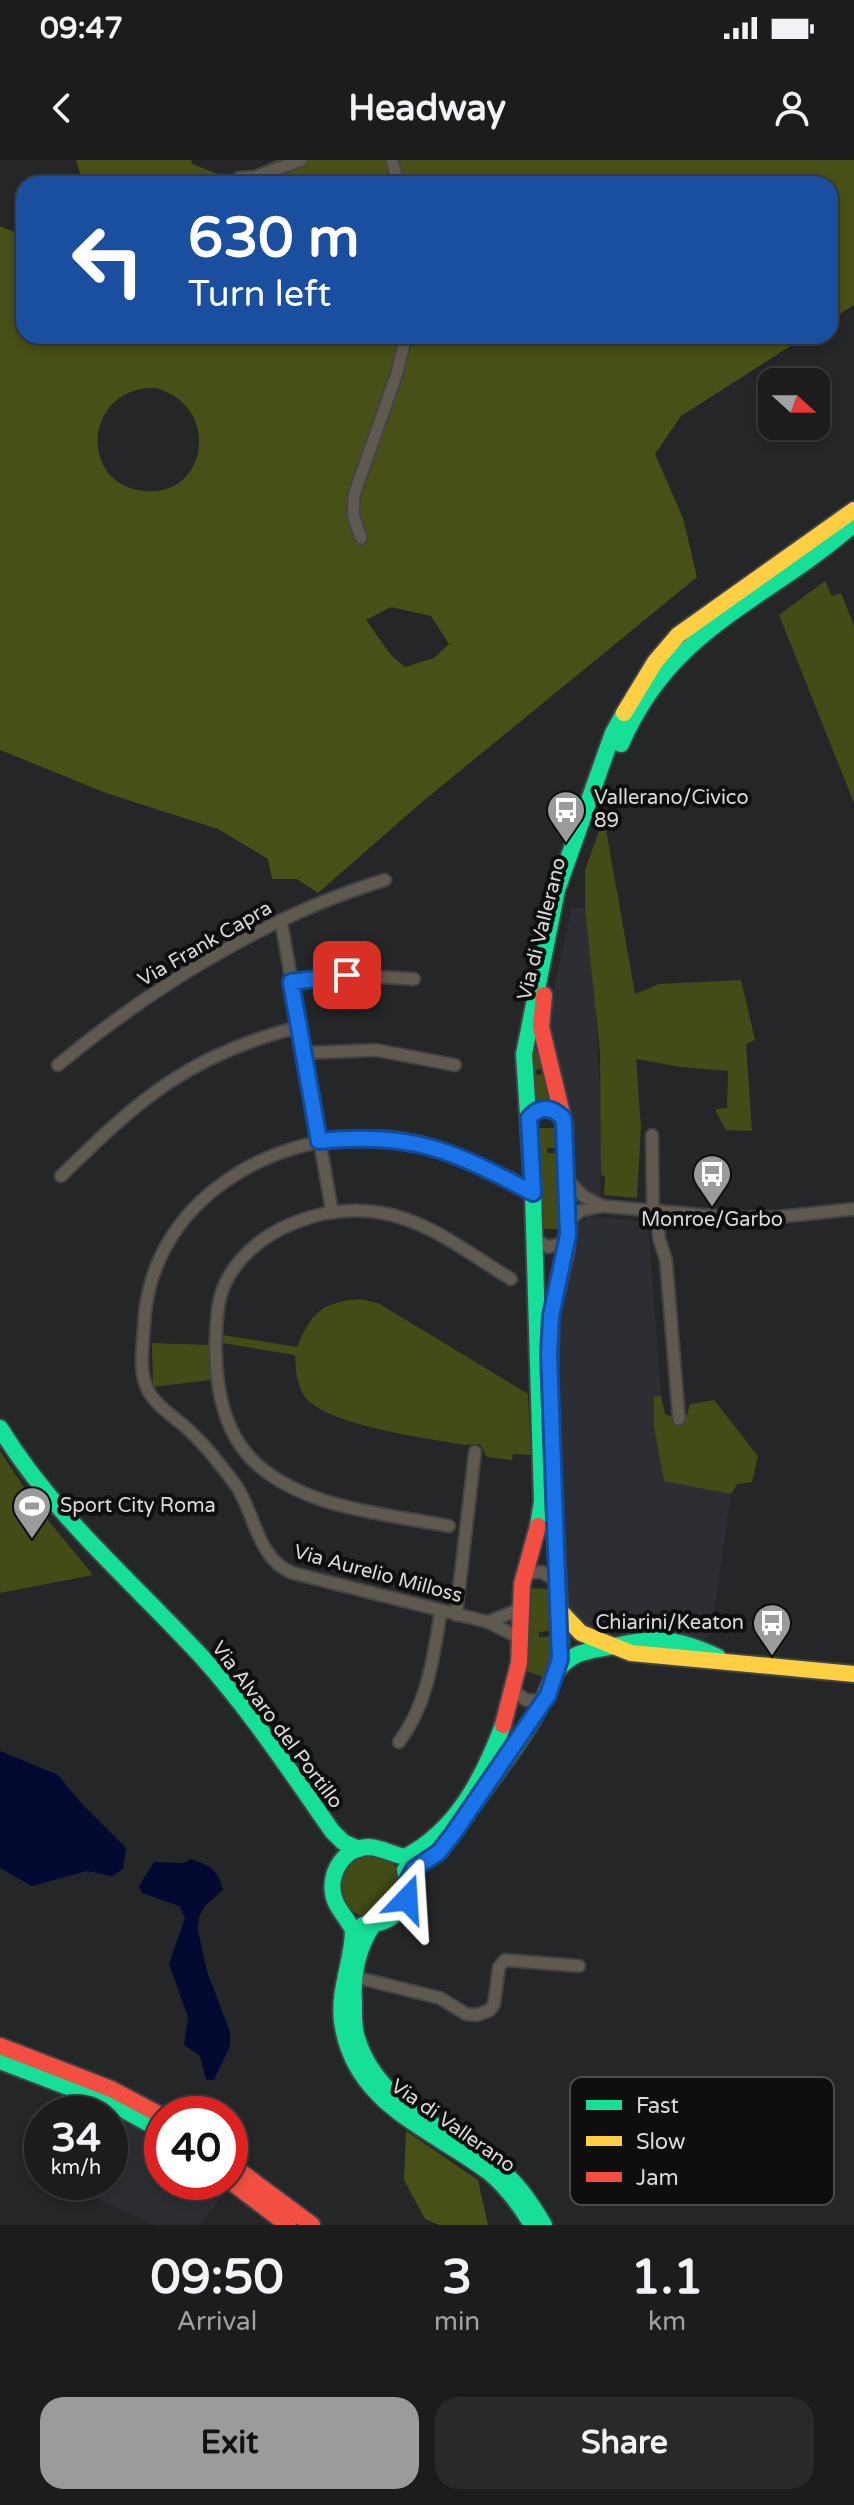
<!DOCTYPE html>
<html lang="en">
<head>
<meta charset="utf-8">
<style>
  :root { --surface:#1c1c1d; --page:#29292a; --text:#f1f3f6; --muted:#a0a1a4; --line:#3a3a3b; --accent:#9b9b9d }
  body { margin:0; font-family:"Varela Round",sans-serif; background:var(--page); color:var(--text); height:100vh; display:flex; flex-direction:column; font-size:30px; white-space:nowrap }
  * { box-sizing:border-box; margin:0 }
  p { font-size:26px; color:var(--muted) }
  .icon { flex:none; width:44px; height:44px; fill:none; stroke:currentColor; stroke-width:2; stroke-linecap:round; stroke-linejoin:round }
  .map { position:relative; height:2065px; overflow:hidden }
  .side { display:flex; flex-direction:column; background:var(--surface); flex:1 }
  .side>* { flex:none }
  .top-card { position:absolute; left:16px; top:16px; width:822px; height:168px; border-radius:24px; box-shadow:0 4px 12px #0003,0 0 0 2px var(--line); background:#1a4fa0; color:#fff; overflow:hidden }
  .needle { width:52px; rotate:111deg }
  .tools { position:absolute; left:758px; top:208px; display:grid; gap:16px }
  .tools a { display:grid; place-items:center; width:72px; height:72px; border-radius:16px; background:var(--surface); box-shadow:0 4px 12px #0003,0 0 0 2px var(--line); font-size:40px }
  .speed { position:absolute; left:24px; top:1936px; display:flex; gap:16px; font-size:40px; font-weight:700; text-align:center }
  .speed>* { display:grid; place-content:center; width:104px; height:104px; border-radius:50%; background:var(--surface); box-shadow:0 4px 12px #0003,0 0 0 2px var(--line); line-height:1 }
  .speed small { font-size:20px; font-weight:400 }
  .speed .limit { border:12px solid #d22; background:#fff; color:#111 }
  .pin { position:absolute; display:grid; place-items:center; width:68px; height:68px; color:#fff; margin:-34px; border-radius:16px; box-shadow:0 4px 12px #0006 }
  .me { position:absolute; width:88px; margin:-44px; rotate:20deg; stroke-linejoin:round; filter:drop-shadow(0 0 6px #0008) }
  .turn { display:flex; align-items:center; gap:28px; height:168px; padding:0 40px; font-size:36px }
  .turn .icon { width:104px; height:104px; stroke-width:2.5 }
  .turn b { display:block; font-size:56px; line-height:68px }
  .eta { display:flex; justify-content:space-evenly; align-items:center; height:136px; text-align:center }
  .eta b { font-size:48px; font-weight:700; line-height:56px }
  .action { display:flex; gap:16px; margin-top:auto; padding:16px 40px }
  .action a { flex:1; height:92px; border-radius:24px; background:var(--accent); color:#111; font-size:32px; font-weight:700; line-height:92px; text-align:center }
  .action a+a { background:var(--page); color:var(--text) }
  .status { display:flex; justify-content:space-between; align-items:center; height:56px; padding:0 40px; background:var(--surface); direction:ltr }
  .status svg { height:22px; fill:currentColor }
  header { display:flex; justify-content:space-between; align-items:center; height:104px; padding:0 40px; background:var(--surface); font-size:36px; font-weight:700 }
  .map>svg:first-child { display:block }
  .built { fill:#2c2e34 }
  .green { fill:#434b16 }
  .forest { fill:#485017; fill-rule:evenodd }
  .water { fill:#030930 }
  .lines { fill:none; stroke-linecap:round; stroke-linejoin:round }
  .street-casing { stroke:#424344; stroke-width:15 }
  .fast-casing { stroke:#424344; stroke-width:20 }
  .slow-casing { stroke:#424344; stroke-width:20 }
  .jam-casing { stroke:#424344; stroke-width:20 }
  .street { stroke:#60594f; stroke-width:11 }
  .fast { stroke:#16e098; stroke-width:16 }
  .slow { stroke:#ffcf43; stroke-width:16 }
  .jam { stroke:#f24e42; stroke-width:16 }
  .route-casing { stroke:#114b97; stroke-width:20 }
  .route { stroke:#1a73e8; stroke-width:14 }
  .labels { text-anchor:middle; dominant-baseline:central; stroke-width:8; stroke-linejoin:round; paint-order:stroke }
  .poi-label { font-size:20px; fill:#dadadc; stroke:#0e0e0f; text-anchor:start }
  .street-label { font-size:20px; fill:#dadadc; stroke:#0e0e0f }
  .key { fill:#0e0e0f; stroke:#4b4b4c; stroke-width:2 }
  .key-label { font-size:22px; fill:#dadadc }
</style>
</head>
<body>
<div class="status"><b>09:47</b><svg viewBox="0 0 49 12"><path d="M0 12V9h3v3zM5 12V6h3v6zM10 12V3h3v9zM15 12V0h3v12zM26 1h20v11H26zM47 4h2v5h-2z"/></svg></div>
<header><svg class="icon" aria-label="back" viewBox="0 0 24 24"><path d="M15 5l-7 7 7 7"/></svg>Headway<svg class="icon" aria-label="person" viewBox="0 0 24 24"><circle cx="12" cy="8" r="4"/><path d="M4 21q1-7 8-7t8 7"/></svg></header>
<div class="map">
<svg width="854" height="2065" viewBox="0 0 854 2065">
  <rect width="100%" height="100%" fill="#252627"/>
  <g class="built">
    <polygon points="572,747 585,748 594,820 602,966 600,1038 581,1026 574,1013 570,945 550,872 551,843"/>
    <polygon points="589,1056 638,1061 649,1073 661,1236 654,1236 664,1320 731,1334 711,1474 702,1482 681,1475 600,1473 576,1459 568,1448 563,1432 555,1207 563,1140 576,1066"/>
    <polygon points="56,1930 129,1959 162,1980 162,2022 220,2022 228,2030 199,2065 155,2065 84,2033 89,2022 110,2022 110,1954 72,1954"/>
  </g>
  <g class="green">
    <polygon points="825,421 832,436 841,433 854,466 854,643 779,455"/>
    <polygon points="604,658 635,834 659,824 741,820 755,880 746,884 752,971 726,970 716,952 716,949 727,948 728,911 680,907 636,899 641,967 637,1038 604,1035 605,1016 601,1015 600,892 585,748 585,710"/>
    <polygon points="535,849 546,907 536,910 537,915 548,912 552,944 542,944 533,948 530,916"/>
    <polygon points="537,968 558,968 560,988 547,988 547,993 560,993 563,1069 539,1069"/>
    <path d="M 360,1139 L 378,1143 L 528,1234 L 531,1295 L 513,1294 L 512,1300 L 487,1297 L 480,1284 L 464,1285 C 427,1278 328,1266 305,1237 C 296,1224 296,1209 295,1195 L 223,1183 L 223,1175 L 297,1187 C 311,1154 321,1142 360,1139 Z"/>
    <polygon points="152,1183 210,1185 210,1220 153,1227"/>
    <polygon points="654,1236 661,1236 665,1254 679,1259 687,1255 690,1244 714,1240 758,1296 752,1322 737,1324 731,1334 664,1321 654,1266"/>
    <polygon points="0,1291 35,1344 93,1415 0,1433"/>
    <polygon points="527,1428 551,1429 555,1470 539,1472 539,1477 556,1476 550,1519 523,1510"/>
    <circle cx="371" cy="1726" r="31"/>
  </g>
  <g class="forest">
    <polygon points="76,0 191,0 192,4 234,20 276,0 854,0 854,145 830,160 830,24 83,24"/>
    <path d="M 0,66 L 24,76 L 24,176 L 806,176 L 681,256 L 655,294 L 683,358 L 697,417 L 422,642 L 318,733 L 297,719 L 272,719 L 268,699 L 218,669 L 106,633 L 0,590 ZM 155,228 C 221,244 209,337 145,331 C 77,326 84,226 155,228 ZM 391,447 L 431,456 L 449,484 L 434,498 L 405,507 L 391,495 L 366,460 Z"/>
    <polygon points="406,1971 478,2020 488,2065 439,2065 425,2059 404,2020"/>
  </g>
  <g class="water">
    <polygon points="0,1591 58,1615 81,1643 126,1688 123,1709 112,1716 87,1711 32,1726 0,1708"/>
    <path d="M 191,1699 C 210,1706 218,1709 223,1730 L 205,1746 L 199,1757 L 198,1770 L 207,1811 L 230,1872 L 230,1886 L 214,1920 L 206,1920 L 200,1896 L 184,1885 L 188,1857 L 169,1804 L 185,1758 L 179,1746 L 142,1733 L 139,1726 L 154,1702 L 184,1703 Z"/>
  </g>
  <g class="lines">
    <defs>
      <g id="street">
        <polyline points="392,0 398,24"/>
        <polyline points="239,18 255,17 301,0"/>
        <polyline points="361,378 353,355 354,335 397,213 406,176"/>
        <polyline points="281,761 332,1051"/>
        <polyline points="291,822 347,815 414,819"/>
        <polyline points="304,893 376,890 455,905"/>
        <path d="M 58,905 C 152,827 268,755 385,720"/>
        <polyline points="529,958 537,951 546,949 563,958"/>
        <polyline points="652,975 653,1051"/>
        <path d="M 61,1016 C 139,939 190,894 299,867"/>
        <polyline points="566,1018 583,1036 602,1046"/>
        <polyline points="657,1052 659,1078 666,1100 679,1259"/>
        <polyline points="568,1062 580,1051 602,1046 737,1058 778,1057 854,1049"/>
        <polyline points="534,1079 548,1087 567,1082"/>
        <path d="M 449,1366 C 387,1354 317,1350 265,1311 C 222,1279 214,1224 216,1174 C 217,1154 218,1134 229,1116 C 259,1066 327,1043 383,1053 C 429,1061 471,1095 511,1119"/>
        <polyline points="526,1413 542,1412 556,1421"/>
        <polyline points="456,1455 475,1292"/>
        <polyline points="488,1462 520,1449"/>
        <path d="M 520,1478 L 488,1462 L 293,1413 C 257,1400 255,1352 235,1324 C 222,1307 208,1288 192,1273 C 178,1259 153,1245 146,1226 C 139,1208 143,1185 144,1166 C 149,1041 272,970 388,977 C 441,981 487,1009 533,1033"/>
        <polyline points="514,1531 526,1540 544,1541"/>
        <path d="M 399,1582 C 428,1543 433,1498 441,1451"/>
        <polyline points="355,1817 440,1838 466,1854 477,1855 490,1850 494,1844 499,1807 505,1800 579,1806"/>
      </g>
      <g id="fast">
        <path d="M 621,584 C 673,465 764,443 854,364"/>
        <path d="M 0,1268 C 54,1356 131,1420 201,1496 C 250,1550 290,1611 332,1671 L 343,1682 L 359,1689"/>
        <polyline points="538,1366 542,1341 533,1033 524,894 557,730 613,573 624,553"/>
        <path d="M 558,1510 C 574,1490 591,1491 614,1486 C 657,1476 678,1478 718,1497"/>
        <path d="M 503,1565 C 483,1618 457,1670 405,1697 C 393,1695 381,1687 368,1687 C 341,1688 325,1719 336,1743 C 341,1753 348,1760 353,1770 C 353,1801 338,1829 342,1861 C 353,1945 431,1968 490,2013 C 508,2028 520,2045 532,2065"/>
        <path d="M 473,1645 C 509,1595 552,1546 561,1483 L 553,1322"/>
        <polyline points="408,1720 417,1707 453,1674"/>
        <path d="M 363,1765 C 396,1765 413,1742 405,1710"/>
        <path d="M 373,1765 C 358,1787 352,1815 354,1841 C 354,1853 353,1867 357,1878 C 377,1944 443,1966 494,2004 C 516,2021 530,2041 544,2065"/>
        <polyline points="0,1901 115,1945 162,1971"/>
      </g>
      <g id="slow">
        <polyline points="624,553 655,502 678,475 854,350"/>
        <polyline points="559,1450 581,1473 631,1493 854,1514"/>
      </g>
      <g id="jam">
        <polyline points="544,835 541,867 563,958 568,1062 566,1091 551,1156 549,1223"/>
        <polyline points="503,1565 519,1503 522,1424 538,1366"/>
        <polyline points="0,1886 111,1929 162,1956"/>
        <polyline points="230,2004 312,2065"/>
        <polyline points="230,2021 288,2065"/>
      </g>
    </defs>
    <use href="#street" class="street-casing"/>
    <use href="#fast" class="fast-casing"/>
    <use href="#slow" class="slow-casing"/>
    <use href="#jam" class="jam-casing"/>
    <use href="#street" class="street"/>
    <use href="#fast" class="fast"/>
    <use href="#slow" class="slow"/>
    <use href="#jam" class="jam"/>
  </g>
  <g class="lines">
    <defs>
      <path id="route" d="M 347,815 L 291,822 L 319,981 C 412,971 453,991 533,1033 L 529,958 C 540,945 552,947 563,958 L 564,964 L 568,1075 L 551,1156 L 549,1194 L 560,1499 L 548,1535 L 453,1674 L 439,1692 L 414,1709 L 408,1720 L 407,1739"/>
    </defs>
    <use href="#route" class="route-casing"/>
    <use href="#route" class="route"/>
  </g>
  <defs>
    <symbol id="bus-pin" viewBox="-11 -11 22 30"><path d="M0 17L-7.5 6A9.5 9.5 0 1 1 7.5 6Z" fill="#9b9b9d" stroke="#0e0e0f"/><path d="M-5-6H5V4H4V6H2V4H-2V6H-4V4H-5ZM-3.5-4V0h7V-4ZM-3.5 1.2v1.5H-2V1.2ZM2 1.2v1.5H3.5V1.2Z" fill="#fff"/></symbol>
    <symbol id="stadium-pin" viewBox="-11 -11 22 30"><path d="M0 17L-7.5 6A9.5 9.5 0 1 1 7.5 6Z" fill="#9b9b9d" stroke="#0e0e0f"/><path d="M0-5a6.5 5 0 1 0 0 10a6.5 5 0 1 0 0-10ZM-3.5-1.8h7v3.6h-7Z" fill="#fff"/></symbol>
  </defs>
  <g fill-rule="evenodd">
    <use href="#bus-pin" x="544" y="628" width="44" height="60"/>
    <use href="#bus-pin" x="690" y="992" width="44" height="60"/>
    <use href="#stadium-pin" x="10" y="1324" width="44" height="60"/>
    <use href="#bus-pin" x="750" y="1441" width="44" height="60"/>
  </g>
  <g class="labels">
    <g class="poi-label">
      <text x="594" y="638">Vallerano/Civico<tspan x="594" dy="23">89</tspan></text>
      <text x="712" y="1060" text-anchor="middle">Monroe/Garbo</text>
      <text x="60" y="1346">Sport City Roma</text>
      <text x="744" y="1463" text-anchor="end">Chiarini/Keaton</text>
    </g>
    <g class="street-label">
      <text transform="translate(542 769) rotate(-76)">Via di Vallerano</text>
      <text transform="translate(205 784) rotate(-30)">Via Frank Capra</text>
      <text transform="translate(378 1414) rotate(15)">Via Aurelio Milloss</text>
      <text transform="translate(277 1565) rotate(53)">Via Alvaro del Portillo</text>
      <text transform="translate(453 1966) rotate(35)">Via di Vallerano</text>
    </g>
  </g>
  <rect x="570" y="1917" width="264" height="128" rx="12" class="key"/>
  <rect x="586" y="1940" width="36" height="10" fill="#16e098"/>
  <rect x="586" y="1976" width="36" height="10" fill="#ffcf43"/>
  <rect x="586" y="2012" width="36" height="10" fill="#f24e42"/>
  <g class="key-label">
    <text x="636" y="1953">Fast</text>
    <text x="636" y="1989">Slow</text>
    <text x="636" y="2025">Jam</text>
  </g>
</svg>
<div class="tools">
<a><svg class="needle" viewBox="-14 -14 28 28"><path d="M0-13l5 13h-10z" fill="#e53935"/><path d="M0 13l5-13h-10z" fill="#a0a1a4"/></svg></a>
</div>
<div class="speed"><div>34<small>km/h</small></div><div class="limit">40</div></div>
<div class="pin" style="left:347px;top:815px;background:#d93025"><svg class="icon" aria-label="arrive" viewBox="0 0 24 24"><path d="M6 21V4h12l-3 4 3 4H6"/></svg></div>
<svg class="me" style="left:407px;top:1739px" viewBox="-20 -20 40 40"><path d="M0-17L14 15 0 8-14 15z" fill="#1a73e8" stroke="#fff" stroke-width="4"/></svg>
<div class="top-card">
<div class="turn"><svg class="icon" aria-label="left" viewBox="0 0 24 24"><path d="M17 20v-9H6M10 6l-5 5 5 5"/></svg><div><b>630 m</b>Turn left</div></div>
</div>
</div>
<section class="side">
<div class="eta">
<div><b>09:50</b><p>Arrival</p></div>
<div><b>3</b><p>min</p></div>
<div><b>1.1</b><p>km</p></div>
</div>
<div class="action"><a>Exit</a><a>Share</a></div>
</section>
</body>
</html>
